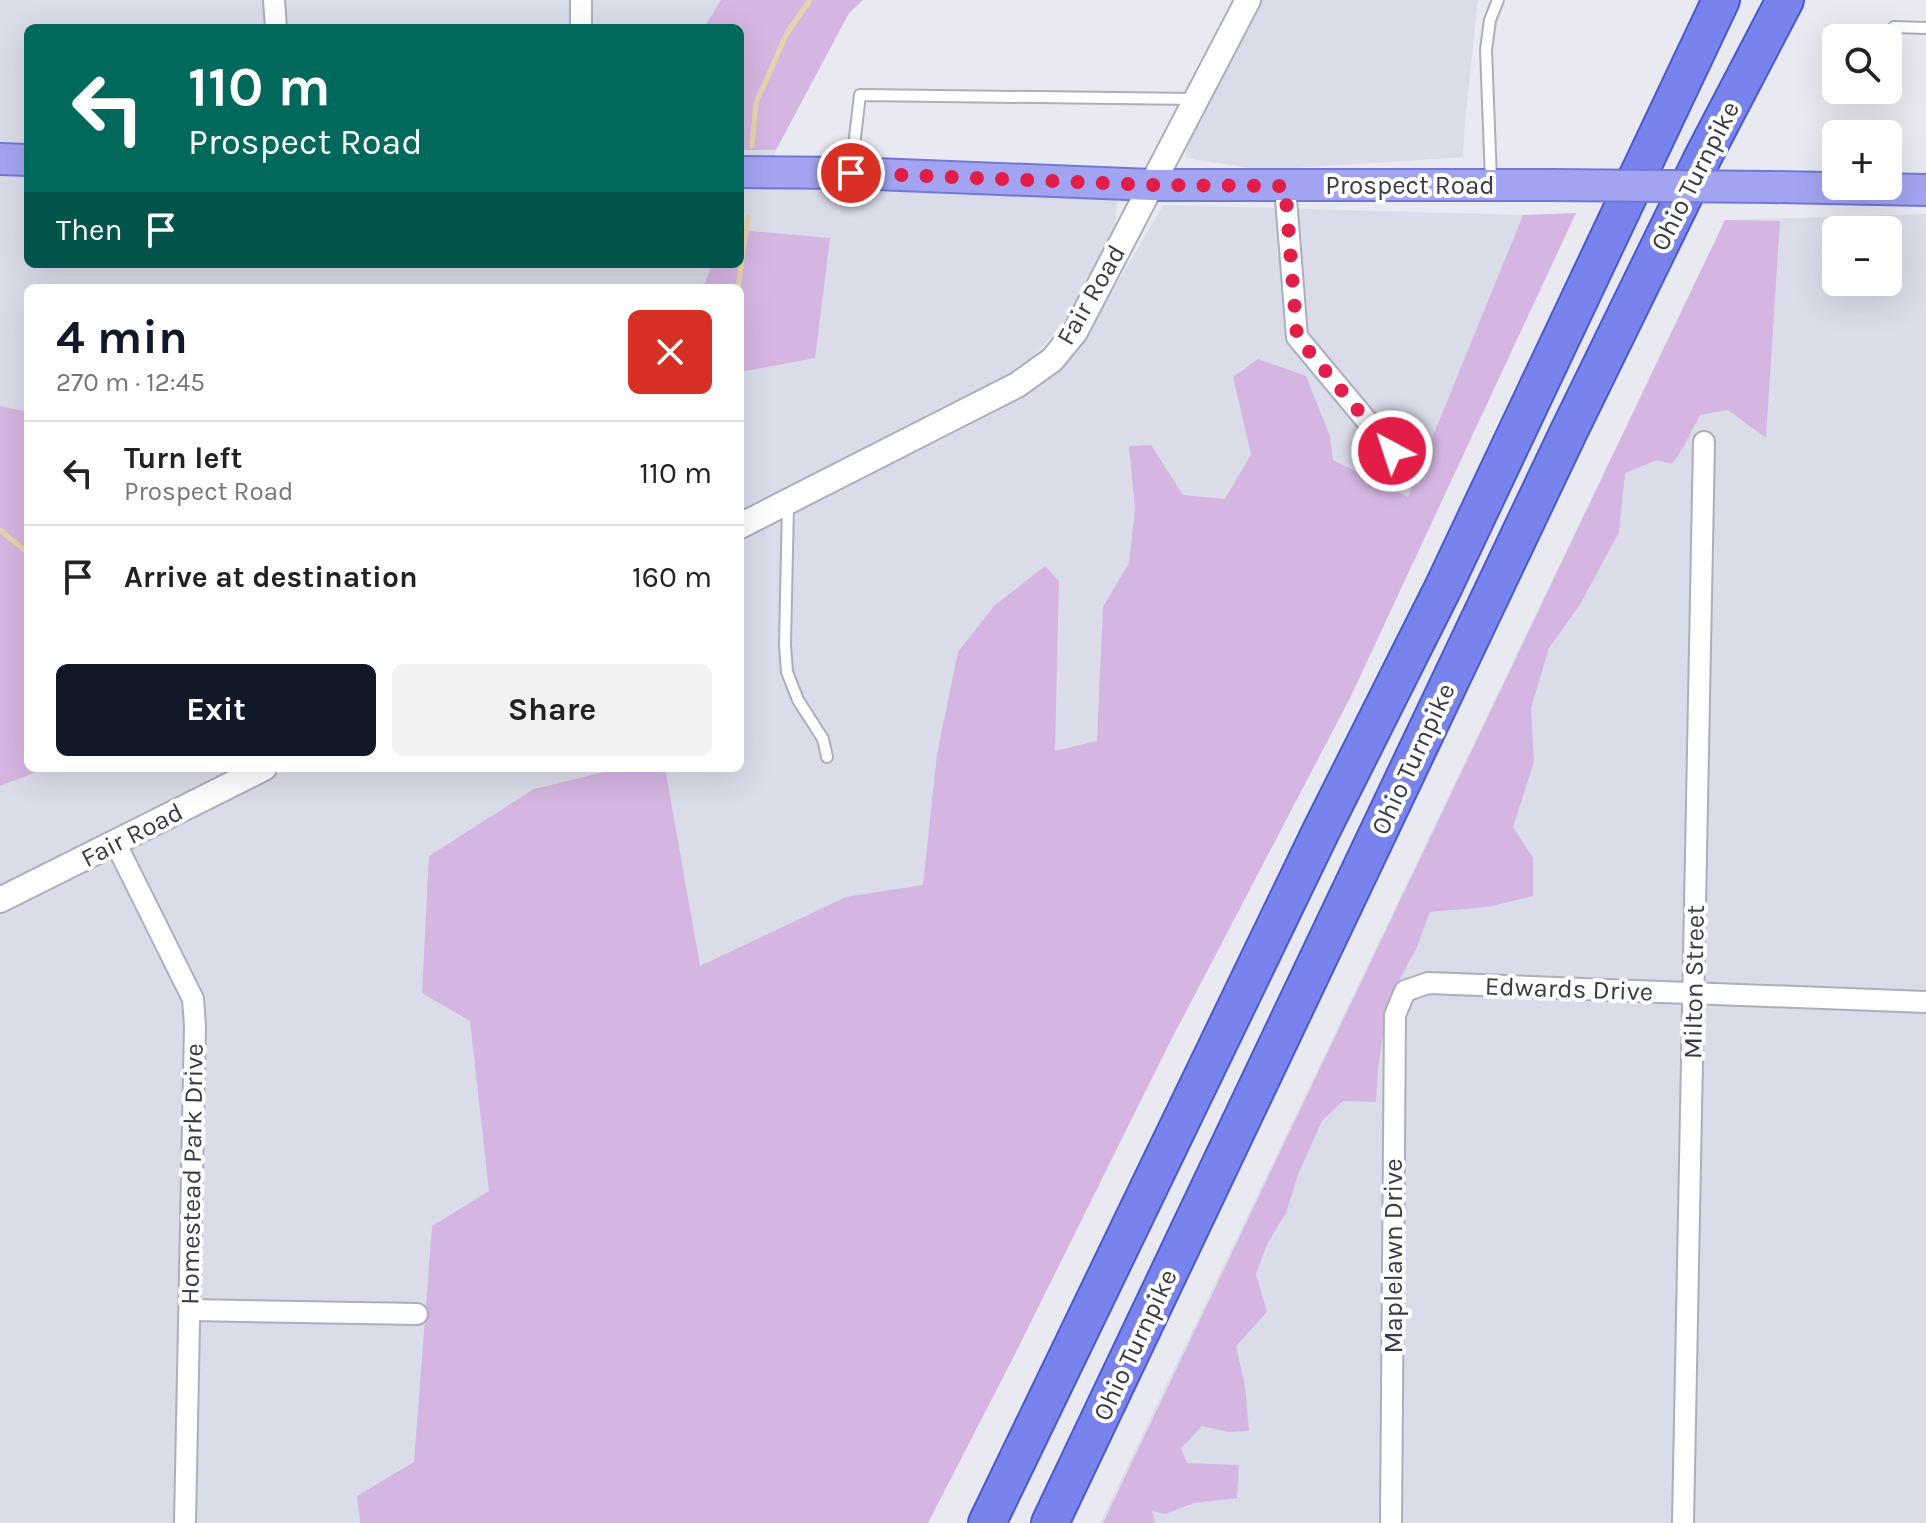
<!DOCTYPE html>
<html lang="en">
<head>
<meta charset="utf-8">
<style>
  :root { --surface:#fff; --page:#f2f2f2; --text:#222; --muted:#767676; --line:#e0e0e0; --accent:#111827 }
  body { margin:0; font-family:Karla,sans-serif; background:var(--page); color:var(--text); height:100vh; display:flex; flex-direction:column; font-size:30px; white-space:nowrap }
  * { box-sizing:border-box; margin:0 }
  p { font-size:26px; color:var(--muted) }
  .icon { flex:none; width:44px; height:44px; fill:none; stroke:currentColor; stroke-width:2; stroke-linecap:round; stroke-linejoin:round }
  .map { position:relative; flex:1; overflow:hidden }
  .panel { position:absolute; left:24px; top:284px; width:720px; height:488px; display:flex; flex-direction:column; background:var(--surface); border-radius:12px; box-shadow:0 8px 32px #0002 }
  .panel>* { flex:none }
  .hud { position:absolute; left:24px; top:24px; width:720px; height:244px; border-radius:12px; box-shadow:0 8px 32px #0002; background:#00695c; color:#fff; overflow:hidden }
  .tools { position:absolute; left:1822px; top:24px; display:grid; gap:16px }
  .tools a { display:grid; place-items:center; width:80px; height:80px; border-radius:12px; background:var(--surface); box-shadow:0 8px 32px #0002; font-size:40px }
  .pin { position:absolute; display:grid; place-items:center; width:68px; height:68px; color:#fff; margin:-34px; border:4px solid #fff; border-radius:50%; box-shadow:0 2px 8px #0007 }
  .me { position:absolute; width:88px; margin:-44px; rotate:320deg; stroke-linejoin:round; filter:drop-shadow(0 0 6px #0008) }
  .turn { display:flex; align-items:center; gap:28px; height:168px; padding:0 32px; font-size:36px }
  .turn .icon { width:104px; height:104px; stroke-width:2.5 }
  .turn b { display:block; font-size:56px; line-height:68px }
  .then { display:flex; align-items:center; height:76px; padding:0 32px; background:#0003; gap:16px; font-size:30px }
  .round { display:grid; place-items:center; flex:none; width:84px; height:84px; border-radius:12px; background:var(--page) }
  .head { display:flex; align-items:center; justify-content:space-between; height:136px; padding:0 32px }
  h1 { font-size:48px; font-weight:700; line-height:60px; color:var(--accent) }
  .action { display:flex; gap:16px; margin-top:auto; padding:16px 32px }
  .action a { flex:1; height:92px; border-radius:12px; background:var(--accent); color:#fff; font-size:32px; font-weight:700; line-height:92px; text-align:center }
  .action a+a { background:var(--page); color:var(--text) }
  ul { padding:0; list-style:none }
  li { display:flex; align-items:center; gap:24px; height:104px; padding:0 32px; border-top:2px solid var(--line) }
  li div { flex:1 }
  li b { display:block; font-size:30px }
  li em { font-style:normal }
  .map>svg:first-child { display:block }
  .residential { fill:#dbdcea; fill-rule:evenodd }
  .green { fill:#d5b6e2 }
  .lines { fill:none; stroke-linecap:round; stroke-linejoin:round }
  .stream { stroke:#e8d4ac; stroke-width:5 }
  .service-casing { stroke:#acaebd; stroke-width:14 }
  .minor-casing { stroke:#acaebd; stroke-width:24 }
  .tertiary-casing { stroke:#acaebd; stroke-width:28 }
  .primary-casing { stroke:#7378d5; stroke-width:34 }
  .motorway-casing { stroke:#4a59cb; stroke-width:40 }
  .service { stroke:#fff; stroke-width:10 }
  .minor { stroke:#fff; stroke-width:20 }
  .tertiary { stroke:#fff; stroke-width:24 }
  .primary { stroke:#a2a4f2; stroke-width:30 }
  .motorway { stroke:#7983ed; stroke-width:36 }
  .primary-bridge-casing { stroke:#7378d5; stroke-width:34; stroke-linecap:butt }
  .primary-bridge { stroke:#a2a4f2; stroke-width:30 }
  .route { stroke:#e11d48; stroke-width:14; stroke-dasharray:0 25.2 }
  .labels { text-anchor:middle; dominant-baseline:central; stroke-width:8; stroke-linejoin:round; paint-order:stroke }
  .street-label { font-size:26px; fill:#383a45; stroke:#fff }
</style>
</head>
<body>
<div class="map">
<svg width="1926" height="1523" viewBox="0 0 1926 1523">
  <rect width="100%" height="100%" fill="#e9e9f2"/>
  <g class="residential">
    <polygon points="0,0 863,0 849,13 781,138 771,164 740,163 740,28 28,28 28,152 0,151"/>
    <polygon points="1257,0 1478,0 1465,121 1463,157 1266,170 1196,160 1186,157 1187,133"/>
    <polygon points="0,174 28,175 28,264 740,264 740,189 983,190 1093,194 1117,201 1115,234 1094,280 1060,326 1036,354 1010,372 882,444 740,515 740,288 28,288 28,768 241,768 0,890"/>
    <polygon points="1163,205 1523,215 1408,498 1333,460 815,1523 0,1523 0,913 288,768 740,768 740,539 971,425 1075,355"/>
    <path d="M 1926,214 L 1926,1523 L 1100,1523 L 1725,220 ZM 1836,230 L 1888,230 L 1888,282 L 1836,282 Z"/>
  </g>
  <g class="green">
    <polygon points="721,0 863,0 849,13 776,150 740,150 740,28 704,28"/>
    <polygon points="1576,213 1351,696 1168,1046 1014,1356 928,1523 360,1523 357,1496 414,1462 432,1226 489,1191 470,1021 422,993 429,856 534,789 621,768 665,768 700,966 846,897 923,885 937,754 958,652 994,606 1045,566 1059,581 1055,751 1097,741 1103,607 1129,563 1135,509 1129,446 1151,445 1183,495 1225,499 1251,454 1233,377 1258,359 1306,376 1330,436 1333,460 1408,497 1523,215"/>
    <polygon points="1725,220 1780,221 1766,438 1728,410 1700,415 1683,448 1672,464 1657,460 1625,473 1619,532 1581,603 1549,648 1531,708 1534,762 1513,827 1533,858 1533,896 1487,907 1430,912 1416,949 1388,1001 1378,1070 1376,1102 1343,1101 1322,1121 1299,1172 1286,1213 1268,1242 1256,1274 1267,1312 1236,1346 1245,1386 1249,1431 1228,1432 1202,1426 1181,1448 1187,1463 1239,1465 1237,1498 1194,1503 1165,1514 1152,1511 1155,1523 1103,1523"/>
    <polygon points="740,230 830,238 815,358 740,372 740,288 703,288 712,264 740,264"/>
    <polygon points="0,406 28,412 28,768 43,768 42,770 0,786"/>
  </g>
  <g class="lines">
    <g class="stream">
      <polyline points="752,146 756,103 787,33 810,0"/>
      <polyline points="738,288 748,217"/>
      <polyline points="0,530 28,553"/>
    </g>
    <defs>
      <g id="service">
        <polyline points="1894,27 1926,28"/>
        <polyline points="851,171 860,95 1194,99"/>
        <polyline points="1491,180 1486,50 1490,20 1498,0"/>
        <polyline points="788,504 785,645 787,672 798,700 823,739 827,757"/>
      </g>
      <g id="minor">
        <polyline points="274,0 276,28"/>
        <polyline points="581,28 581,0"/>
        <polyline points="1285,186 1297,337 1392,451"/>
        <polyline points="116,844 193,999 195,1025 185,1523"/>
        <polyline points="190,1310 417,1314"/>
        <polyline points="1391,1523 1395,1015 1405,991 1428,983 1926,1002"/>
        <polyline points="1683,1523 1704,442"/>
      </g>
      <g id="tertiary">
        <polyline points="740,526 1017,385 1052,360 1075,332 1248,0"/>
        <polyline points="0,900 264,768"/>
      </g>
      <g id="primary">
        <polyline points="0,159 28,160"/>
        <polyline points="740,172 851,173 1152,185 1552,185"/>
        <polyline points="1772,187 1926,190"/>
      </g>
      <g id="motorway">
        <polyline points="987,1523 1321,831 1443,588 1721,0"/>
        <polyline points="1050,1523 1569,431 1703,157 1785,0"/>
      </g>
    </defs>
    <use href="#service" class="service-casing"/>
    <use href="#minor" class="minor-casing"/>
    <use href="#tertiary" class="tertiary-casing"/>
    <use href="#primary" class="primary-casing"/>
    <use href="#motorway" class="motorway-casing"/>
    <use href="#service" class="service"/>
    <use href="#minor" class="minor"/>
    <use href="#tertiary" class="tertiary"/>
    <use href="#primary" class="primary"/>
    <use href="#motorway" class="motorway"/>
    <defs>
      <polyline id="primary-bridge" points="1552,185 1772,187"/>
    </defs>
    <use href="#primary-bridge" class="primary-bridge-casing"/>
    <use href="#primary-bridge" class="primary-bridge"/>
  </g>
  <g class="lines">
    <polyline class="route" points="851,173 1152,185 1285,186 1297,337 1392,451"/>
  </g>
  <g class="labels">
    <g class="street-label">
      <text transform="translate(1695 176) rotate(-63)">Ohio Turnpike</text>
      <text x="1410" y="185">Prospect Road</text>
      <text transform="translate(1091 295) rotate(-60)">Fair Road</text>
      <text transform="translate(1413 759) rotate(-65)">Ohio Turnpike</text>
      <text transform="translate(132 835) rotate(-27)">Fair Road</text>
      <text transform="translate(1694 982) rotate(-89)">Milton Street</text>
      <text transform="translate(1569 989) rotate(2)">Edwards Drive</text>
      <text transform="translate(192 1174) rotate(-89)">Homestead Park Drive</text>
      <text transform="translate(1393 1256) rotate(-90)">Maplelawn Drive</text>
      <text transform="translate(1135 1345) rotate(-65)">Ohio Turnpike</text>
    </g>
  </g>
</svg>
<div class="tools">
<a><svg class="icon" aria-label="search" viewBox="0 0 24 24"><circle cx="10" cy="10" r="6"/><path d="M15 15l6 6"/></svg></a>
<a>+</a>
<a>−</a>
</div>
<div class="pin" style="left:851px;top:173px;background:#d93025"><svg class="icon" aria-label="arrive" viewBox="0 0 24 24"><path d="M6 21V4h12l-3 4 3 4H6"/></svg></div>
<svg class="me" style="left:1392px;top:451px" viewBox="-20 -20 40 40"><circle r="17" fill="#e11d48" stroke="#fff" stroke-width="3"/><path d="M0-11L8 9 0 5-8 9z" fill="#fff"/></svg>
<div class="hud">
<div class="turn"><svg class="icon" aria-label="left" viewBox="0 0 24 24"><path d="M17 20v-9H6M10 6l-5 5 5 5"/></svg><div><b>110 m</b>Prospect Road</div></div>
<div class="then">Then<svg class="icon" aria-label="arrive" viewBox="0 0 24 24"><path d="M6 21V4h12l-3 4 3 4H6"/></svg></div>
</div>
<section class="panel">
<div class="head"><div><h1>4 min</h1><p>270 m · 12:45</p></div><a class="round" style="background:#d93025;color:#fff"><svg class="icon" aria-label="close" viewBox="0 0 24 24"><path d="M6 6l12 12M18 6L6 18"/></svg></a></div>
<ul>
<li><svg class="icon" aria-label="left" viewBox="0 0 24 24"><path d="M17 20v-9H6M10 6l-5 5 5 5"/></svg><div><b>Turn left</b><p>Prospect Road</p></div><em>110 m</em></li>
<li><svg class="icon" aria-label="arrive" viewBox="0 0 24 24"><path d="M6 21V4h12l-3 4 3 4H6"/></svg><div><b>Arrive at destination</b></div><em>160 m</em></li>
</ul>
<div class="action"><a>Exit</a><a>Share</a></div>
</section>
</div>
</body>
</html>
